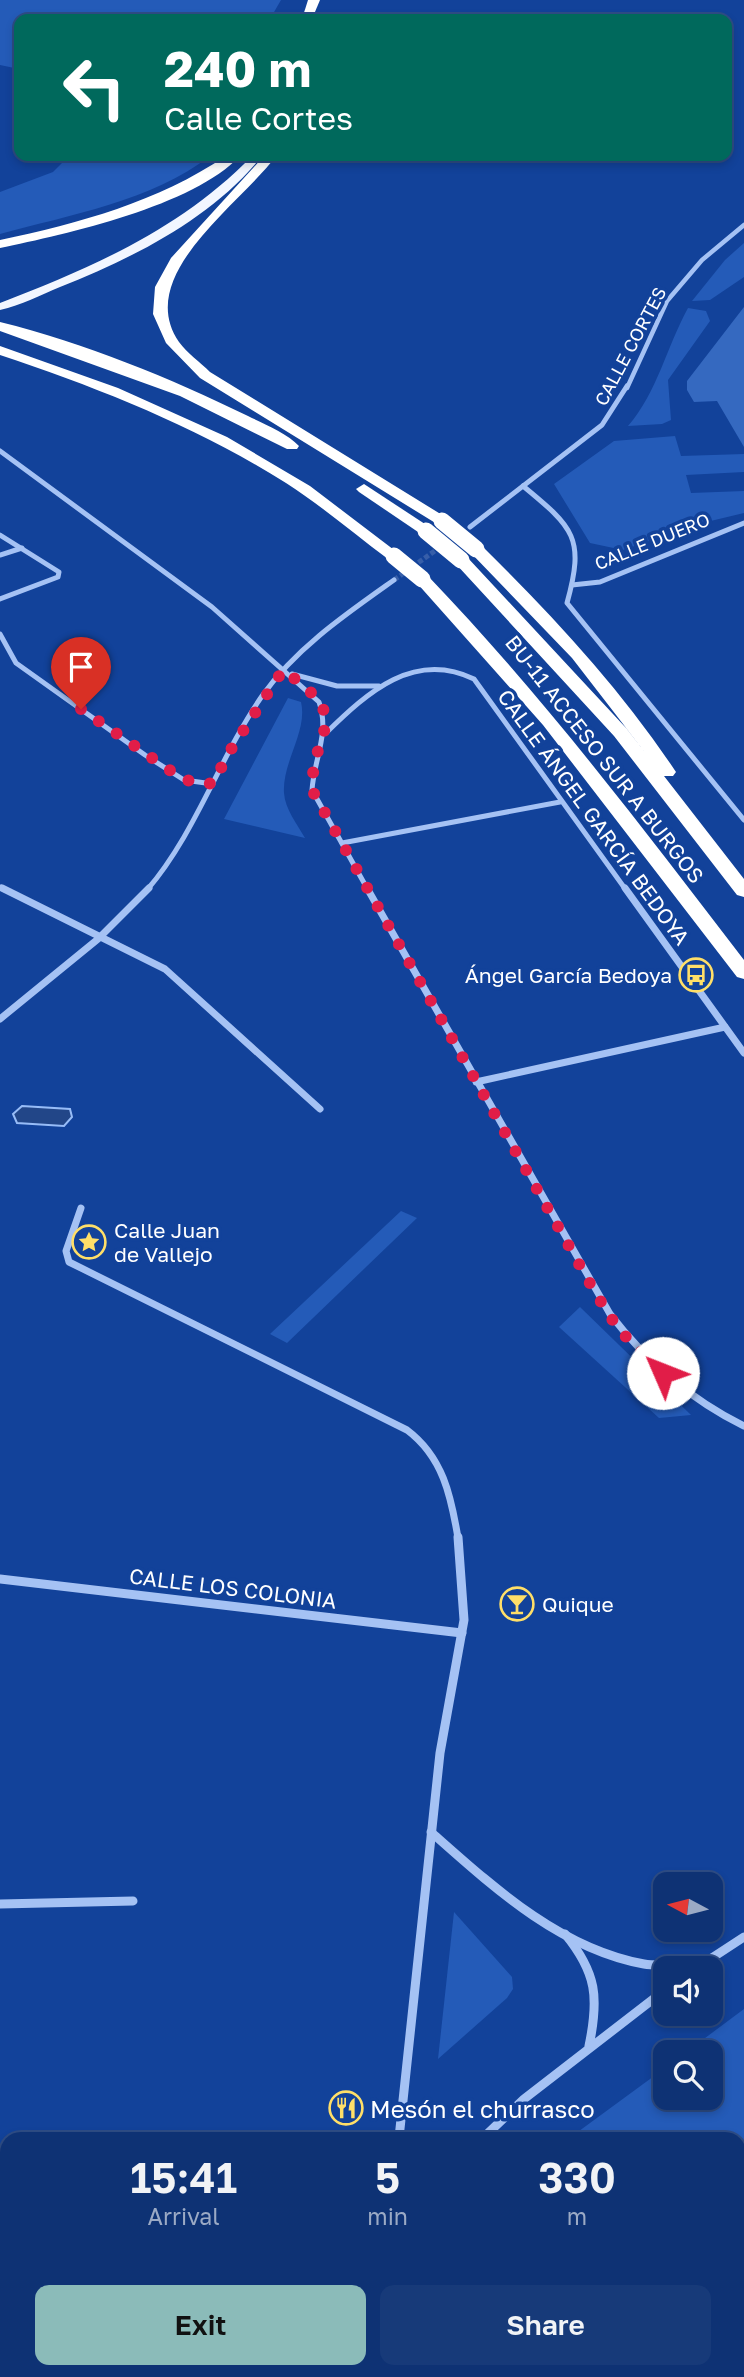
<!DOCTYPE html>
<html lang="en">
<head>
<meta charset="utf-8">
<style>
  :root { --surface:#0e3274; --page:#173a79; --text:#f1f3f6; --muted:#9baac5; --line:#2e4d86; --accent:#8bbbb9 }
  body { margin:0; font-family:"Golos Text",sans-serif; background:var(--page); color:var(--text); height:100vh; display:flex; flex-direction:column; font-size:26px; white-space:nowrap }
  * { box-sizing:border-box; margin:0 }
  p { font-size:23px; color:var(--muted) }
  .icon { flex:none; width:38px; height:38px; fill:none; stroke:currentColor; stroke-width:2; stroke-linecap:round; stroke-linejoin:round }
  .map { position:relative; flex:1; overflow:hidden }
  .panel { position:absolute; left:0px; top:2132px; width:746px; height:247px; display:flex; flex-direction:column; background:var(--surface); border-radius:21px 21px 0 0; box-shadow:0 4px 10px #0003,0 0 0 2px var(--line) }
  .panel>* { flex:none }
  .hud { position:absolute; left:14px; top:14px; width:718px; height:147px; border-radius:14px; box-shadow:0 4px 10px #0003,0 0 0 2px var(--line); background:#00695c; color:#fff; overflow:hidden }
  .needle { width:46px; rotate:277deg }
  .buttons { position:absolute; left:653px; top:1872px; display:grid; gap:14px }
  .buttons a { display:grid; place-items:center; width:70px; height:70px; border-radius:14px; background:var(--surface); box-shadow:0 4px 10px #0003,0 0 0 2px var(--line); font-size:35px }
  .pin { position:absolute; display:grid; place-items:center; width:60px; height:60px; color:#fff; margin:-72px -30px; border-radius:50% 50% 50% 0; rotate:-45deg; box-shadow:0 0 7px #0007 }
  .pin .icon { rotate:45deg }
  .me { position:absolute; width:77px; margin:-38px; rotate:314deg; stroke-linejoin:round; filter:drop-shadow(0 0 5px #0008) }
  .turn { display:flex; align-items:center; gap:24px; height:147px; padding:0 35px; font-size:32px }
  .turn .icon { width:91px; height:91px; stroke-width:2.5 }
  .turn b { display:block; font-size:49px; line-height:60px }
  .eta { display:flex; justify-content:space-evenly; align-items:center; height:119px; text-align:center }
  .eta b { font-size:42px; font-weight:600; line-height:49px }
  .cta { display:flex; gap:14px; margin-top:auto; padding:14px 35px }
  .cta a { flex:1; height:80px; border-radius:14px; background:var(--accent); color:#111; font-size:28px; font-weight:600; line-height:80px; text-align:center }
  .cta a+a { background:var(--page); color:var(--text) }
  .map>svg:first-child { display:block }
  .green { fill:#245bb8 }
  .water { fill:#224688; stroke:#97bcf7; stroke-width:2 }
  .building { fill:#3569c0 }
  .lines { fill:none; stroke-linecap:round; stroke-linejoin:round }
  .minor-tunnel { stroke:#365ea9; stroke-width:5; stroke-dasharray:5 2.5; stroke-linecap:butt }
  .minor-far3 { stroke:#a5c2f4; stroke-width:4.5 }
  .minor-far2 { stroke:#a5c2f4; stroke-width:5 }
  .minor-far1 { stroke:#a5c2f4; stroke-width:7 }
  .minor { stroke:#a5c2f4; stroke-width:9 }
  .primary { fill:#f2f6ff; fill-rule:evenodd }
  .motorway { fill:#fff; fill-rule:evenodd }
  .motorway-bridge { stroke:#fff; stroke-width:17 }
  .route { stroke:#e11d48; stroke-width:12; stroke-dasharray:0 21.6 }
  .labels { text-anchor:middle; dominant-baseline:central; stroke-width:7; stroke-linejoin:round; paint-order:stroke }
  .far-street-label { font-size:18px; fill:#fff; stroke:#12429a }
  .street-label { font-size:21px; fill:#fff; stroke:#12429a }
  .poi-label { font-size:21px; fill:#fff; stroke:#12429a; text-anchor:start }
  .near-poi-label { font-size:24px; fill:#fff; stroke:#12429a; text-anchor:start }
</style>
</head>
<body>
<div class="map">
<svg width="744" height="2377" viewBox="0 0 744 2377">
  <rect width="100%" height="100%" fill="#12429a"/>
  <g class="green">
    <polygon points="0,0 281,0 270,19 19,19 19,69 0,65"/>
    <path d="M 69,156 L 210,156 C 152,201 69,215 0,234 L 0,192 L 53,172 Z"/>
    <polygon points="744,243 744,277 710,300 692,301 725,260"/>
    <path d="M 688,308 L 706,311 L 710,321 L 668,380 L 671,420 L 662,424 L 628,426 C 657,393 667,346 688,308 Z"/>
    <polygon points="675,436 681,456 744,454 744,472 686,475 691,493 744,491 744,513 698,524 623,550 590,543 554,484 614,441"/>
    <path d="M 288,698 L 301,702 C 308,731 282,762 284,793 C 285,809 297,824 305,838 L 224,819 Z"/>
    <polygon points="401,1211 417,1218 287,1343 270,1334"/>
    <polygon points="580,1307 691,1415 659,1418 559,1327"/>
    <polygon points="454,1912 512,1977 513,1989 507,1998 438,2059"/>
    <polygon points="744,2009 744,2294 738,2290 738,2138 574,2138 575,2134 665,2068 665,2098 710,2098 710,2053 685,2053"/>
  </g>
  <polygon class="water" points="22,1106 70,1109 72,1117 64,1126 17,1123 13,1114"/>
  <polygon class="building" points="744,307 744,447 717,401 694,402 687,390 687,381"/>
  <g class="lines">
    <polyline class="minor-tunnel" points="394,580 443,545"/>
    <polyline class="minor-far3" points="627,388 667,301 702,260 744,225"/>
    <g class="minor-far2">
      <path d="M 0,451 L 212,607 L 319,702 C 330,733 314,759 312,790 L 368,890"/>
      <path d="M 523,486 C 574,528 585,538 567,603 L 744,820"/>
      <polyline points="470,527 602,425 627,386"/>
      <polyline points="0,535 59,572 58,577 0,599"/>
      <polyline points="0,555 22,548"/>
      <polyline points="572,585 600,582 744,523"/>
      <polyline points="0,634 16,663 145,755 184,780 213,784"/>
      <polyline points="292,674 337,686 379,686"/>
      <path d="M 326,733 C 368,692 414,650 474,679 L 626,890"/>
      <polyline points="342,843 560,802"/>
      <polyline points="0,887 5,890"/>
      <path d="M 147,890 C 196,833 219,758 262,696 C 296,648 346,614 394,580"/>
    </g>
    <g class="minor-far1">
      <polyline points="2,888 165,969 320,1109"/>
      <path d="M 367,888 L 610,1314 C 647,1362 689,1399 744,1426"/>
      <polyline points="625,888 744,1053"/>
      <polyline points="0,1019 98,939 149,888"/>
      <polyline points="476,1082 725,1027"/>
      <path d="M 81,1208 L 66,1251 L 69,1262 L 407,1430 C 443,1457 451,1496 458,1538"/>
    </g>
    <g class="minor">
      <polyline points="0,1579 462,1633"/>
      <path d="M 431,1832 C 492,1886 560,1949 644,1964 C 662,1967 684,1963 703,1963"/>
      <polyline points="0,1904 133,1901"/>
      <path d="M 565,1934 C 597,1973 599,1998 589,2046"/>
      <polyline points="695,1969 744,1937"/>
      <polyline points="399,2138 440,1753 464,1620 458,1537"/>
      <polyline points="483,2138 524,2099 665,1990"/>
      <polyline points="738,2344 744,2347"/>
      <polyline points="738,2362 744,2367"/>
      <polyline points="184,2377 192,2371"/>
    </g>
    <path class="primary" d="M 252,156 L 262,156 C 211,219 135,257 60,287 C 41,295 21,305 0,310 L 0,303 C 93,267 181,229 252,156 Z"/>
    <g class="motorway">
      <polygon points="308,0 320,0 312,19 302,19"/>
      <path d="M 226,156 L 240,156 C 193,206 67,234 0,248 L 0,240 C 80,223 157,202 226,156 Z"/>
      <path d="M 264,156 L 276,156 C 241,204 133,275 179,342 C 187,353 200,362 210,372 L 447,518 L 447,524 L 437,524 L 200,378 L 166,343 L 153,314 L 155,287 L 171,258 Z"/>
      <path d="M 0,322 C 85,343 170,378 248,416 C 264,424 287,433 299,446 L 297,449 L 287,449 L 180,396 L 0,331 Z"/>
      <path d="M 0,346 L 118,388 L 227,437 L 310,486 L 402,556 L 400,559 L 388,559 C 354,534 322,506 286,483 C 197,427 99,388 0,355 Z"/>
      <polygon points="364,484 431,528 431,534 421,534 359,492 356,489"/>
      <path d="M 476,544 L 482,546 C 553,616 620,688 676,772 L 673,776 L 664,776 L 744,879 L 744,897 L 737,895 L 614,736 L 455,563 L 455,557 L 467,557 L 626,728 L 647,755 L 572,658 L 470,552 L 470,546 Z"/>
      <path d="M 422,574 L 428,576 C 543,696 643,828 744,960 L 744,979 L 737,977 L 543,725 L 416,582 L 416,576 Z"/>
    </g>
    <g class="motorway-bridge">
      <polyline points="442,521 476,549"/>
      <polyline points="426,531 461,560"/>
      <polyline points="394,556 422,579"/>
    </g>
  </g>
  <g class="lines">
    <path class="route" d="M 81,709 L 184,780 L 213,784 L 228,754 L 283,670 C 357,722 312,725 312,790 L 596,1294 L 619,1330 L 663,1373"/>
  </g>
  <defs>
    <symbol id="bus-ring" viewBox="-11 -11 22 22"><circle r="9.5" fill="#12429a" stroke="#ffdf68" stroke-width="1.5"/><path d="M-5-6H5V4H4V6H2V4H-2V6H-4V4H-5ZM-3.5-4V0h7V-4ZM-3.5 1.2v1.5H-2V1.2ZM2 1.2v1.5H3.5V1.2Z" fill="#ffdf68"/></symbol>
    <symbol id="sight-ring" viewBox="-11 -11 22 22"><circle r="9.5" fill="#12429a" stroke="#ffdf68" stroke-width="1.5"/><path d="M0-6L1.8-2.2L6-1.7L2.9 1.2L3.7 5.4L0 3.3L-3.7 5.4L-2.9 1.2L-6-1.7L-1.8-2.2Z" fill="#ffdf68"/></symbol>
    <symbol id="bar-ring" viewBox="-11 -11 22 22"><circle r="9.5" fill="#12429a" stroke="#ffdf68" stroke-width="1.5"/><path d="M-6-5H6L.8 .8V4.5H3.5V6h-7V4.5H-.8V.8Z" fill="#ffdf68"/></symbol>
    <symbol id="restaurant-ring" viewBox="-11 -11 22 22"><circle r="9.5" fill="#12429a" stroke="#ffdf68" stroke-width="1.5"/><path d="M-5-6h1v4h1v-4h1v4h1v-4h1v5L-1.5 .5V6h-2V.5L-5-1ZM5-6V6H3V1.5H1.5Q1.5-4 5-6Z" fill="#ffdf68"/></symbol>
  </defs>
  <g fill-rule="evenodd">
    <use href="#bus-ring" x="677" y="956" width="38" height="38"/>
    <use href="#sight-ring" x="70" y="1223" width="38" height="38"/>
    <use href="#bar-ring" x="498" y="1585" width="38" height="38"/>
    <use href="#restaurant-ring" x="327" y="2089" width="38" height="38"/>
  </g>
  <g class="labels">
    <g class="far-street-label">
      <text transform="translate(630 346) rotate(-62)">CALLE CORTES</text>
      <text transform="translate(652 541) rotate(-22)">CALLE DUERO</text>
    </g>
    <g class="street-label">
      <text transform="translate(605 759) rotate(52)">BU-11 ACCESO SUR A BURGOS</text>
      <text transform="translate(594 817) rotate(54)">CALLE ÁNGEL GARCÍA BEDOYA</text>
      <text transform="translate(233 1588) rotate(7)">CALLE LOS COLONIA</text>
    </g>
    <g class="poi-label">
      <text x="672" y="975" text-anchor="end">Ángel García Bedoya</text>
      <text x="114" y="1230">Calle Juan<tspan x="114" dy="24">de Vallejo</tspan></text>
      <text x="542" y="1604">Quique</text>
    </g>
    <g class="near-poi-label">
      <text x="370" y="2108">Mesón el churrasco</text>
    </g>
  </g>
</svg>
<div class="buttons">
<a><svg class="needle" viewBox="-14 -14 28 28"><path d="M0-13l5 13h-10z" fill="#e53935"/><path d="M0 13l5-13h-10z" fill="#9baac5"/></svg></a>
<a><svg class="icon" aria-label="sound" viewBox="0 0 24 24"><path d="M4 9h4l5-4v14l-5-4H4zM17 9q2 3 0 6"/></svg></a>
<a><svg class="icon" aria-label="search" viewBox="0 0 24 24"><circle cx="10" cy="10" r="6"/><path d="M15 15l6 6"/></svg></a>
</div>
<div class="pin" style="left:81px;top:709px;background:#d93025"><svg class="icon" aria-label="arrive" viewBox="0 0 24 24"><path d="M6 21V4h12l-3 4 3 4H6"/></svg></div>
<svg class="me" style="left:663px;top:1373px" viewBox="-20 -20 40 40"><circle r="19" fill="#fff"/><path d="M0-13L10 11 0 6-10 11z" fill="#e11d48"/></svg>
<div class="hud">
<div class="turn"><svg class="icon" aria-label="left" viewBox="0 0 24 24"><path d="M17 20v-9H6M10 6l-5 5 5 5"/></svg><div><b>240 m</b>Calle Cortes</div></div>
</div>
<section class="panel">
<div class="eta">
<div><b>15:41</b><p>Arrival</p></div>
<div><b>5</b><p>min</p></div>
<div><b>330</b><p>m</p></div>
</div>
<div class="cta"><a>Exit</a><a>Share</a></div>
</section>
</div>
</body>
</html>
